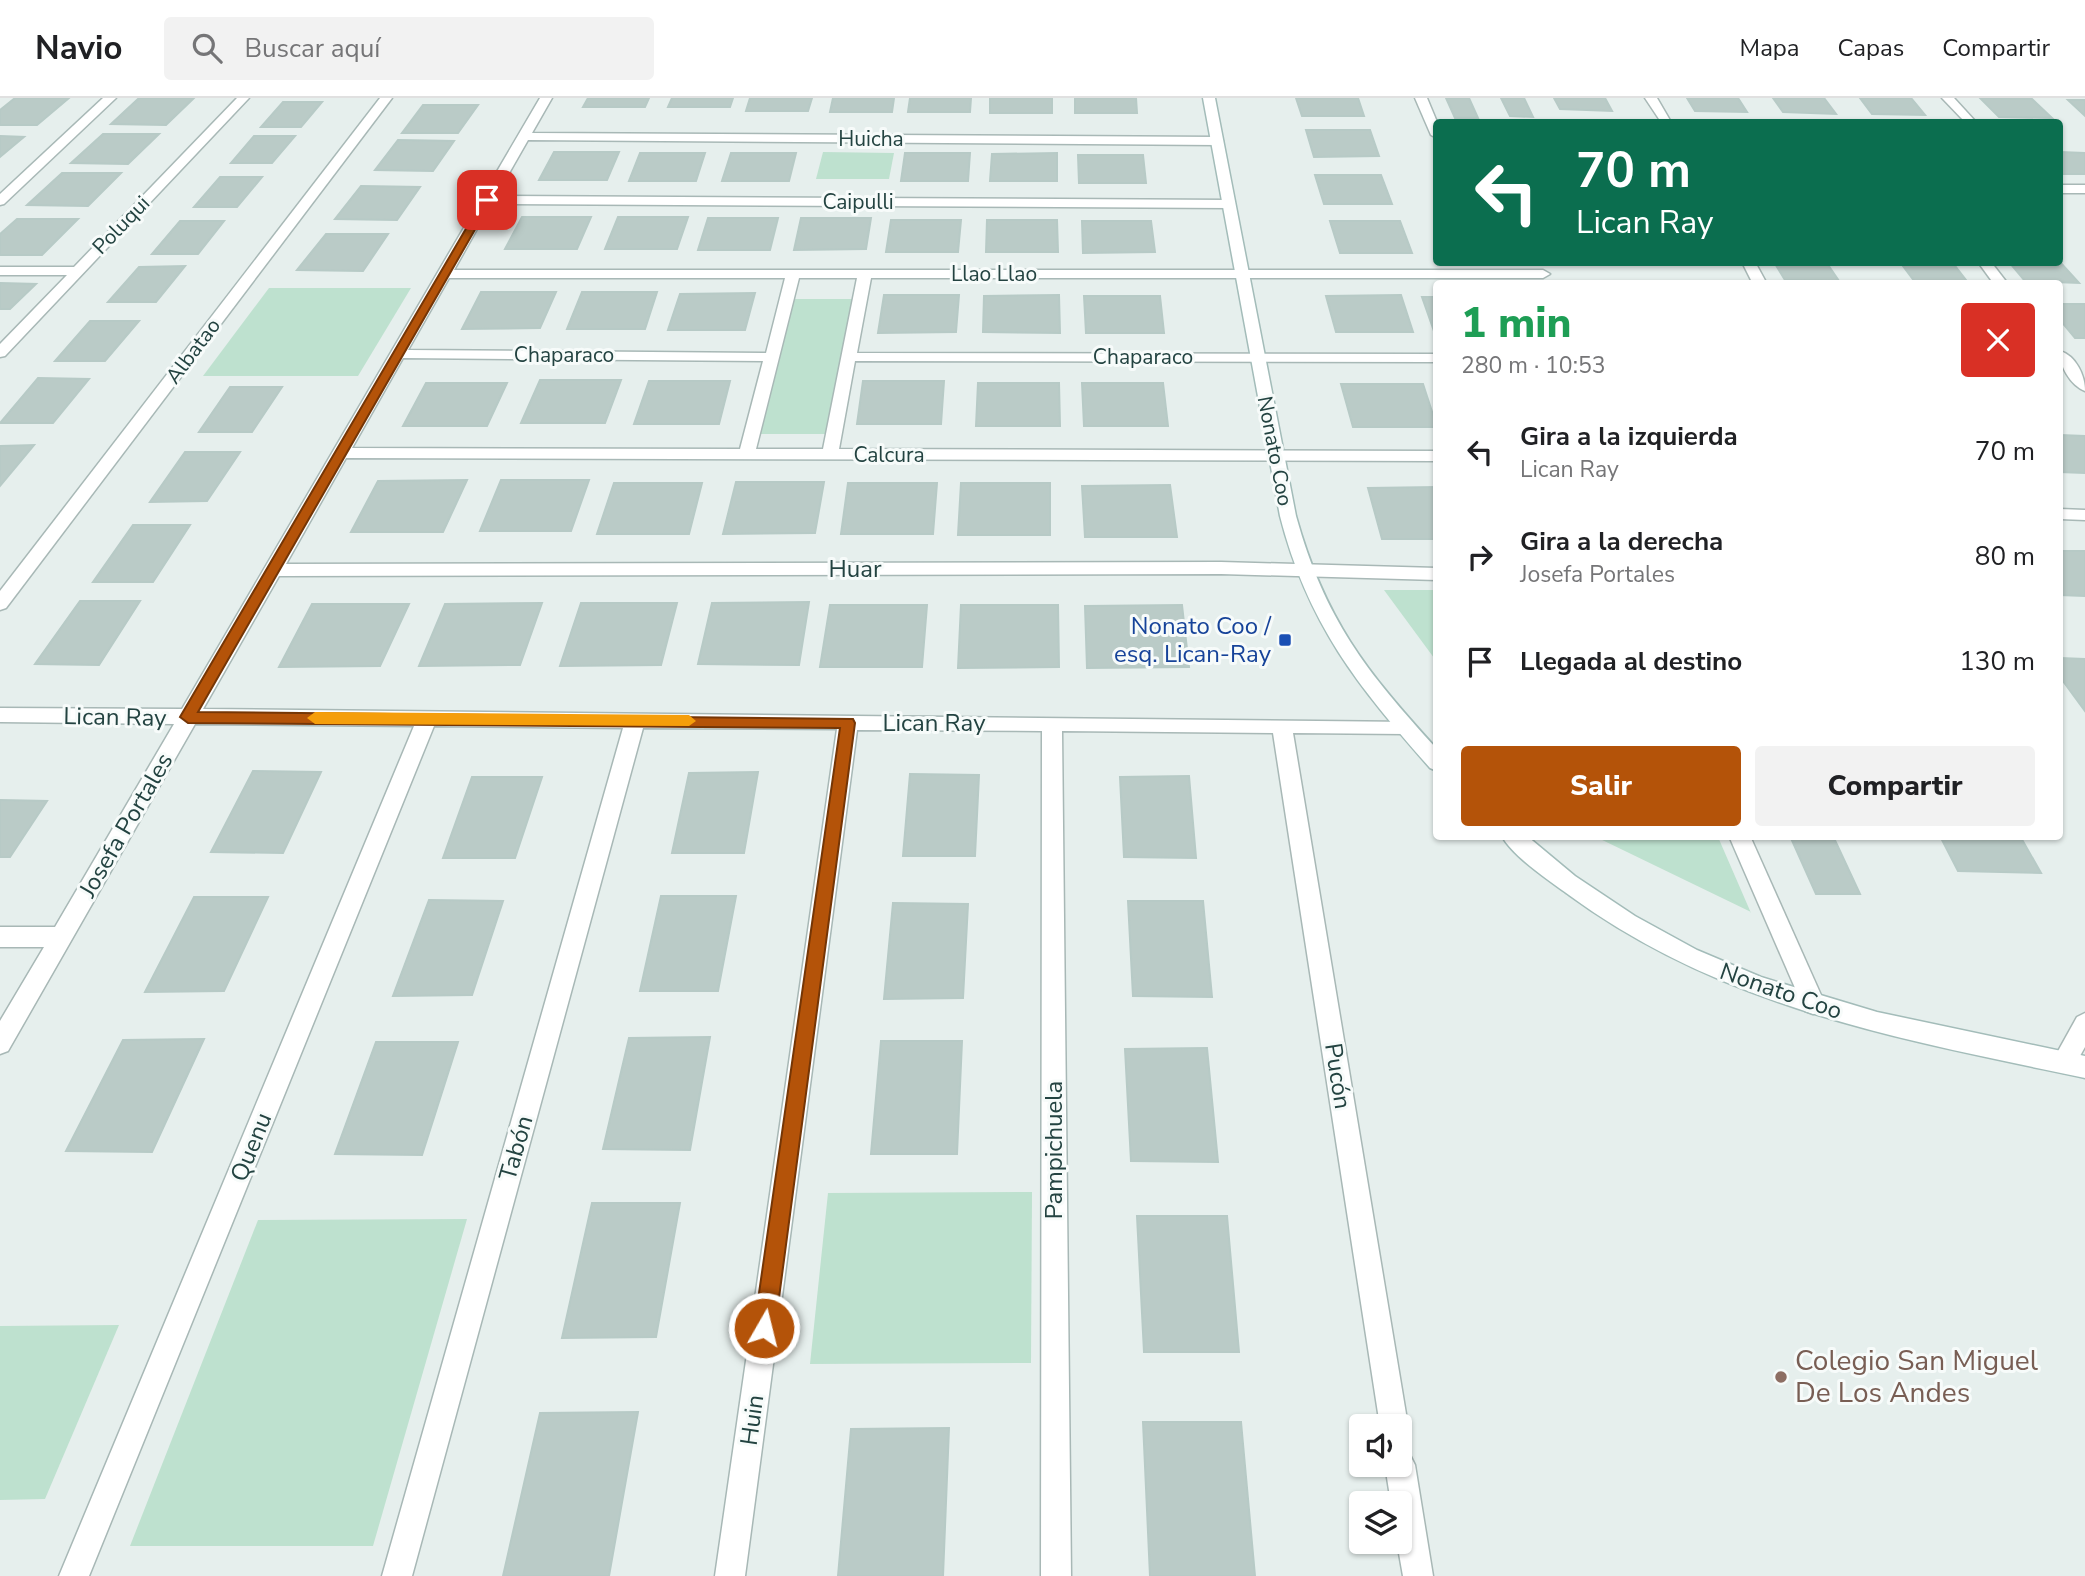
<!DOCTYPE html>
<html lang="es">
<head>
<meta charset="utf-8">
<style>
  :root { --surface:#fff; --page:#f2f2f2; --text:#202124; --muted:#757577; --line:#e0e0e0; --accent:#b45309 }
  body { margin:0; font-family:"Nunito Sans",sans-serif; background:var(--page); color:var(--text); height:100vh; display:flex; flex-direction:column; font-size:26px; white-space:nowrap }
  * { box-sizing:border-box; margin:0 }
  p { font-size:23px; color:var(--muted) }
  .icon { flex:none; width:38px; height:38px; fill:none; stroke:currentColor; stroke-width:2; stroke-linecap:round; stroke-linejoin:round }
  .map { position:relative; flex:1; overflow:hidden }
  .sheet { position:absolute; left:1433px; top:182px; width:630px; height:560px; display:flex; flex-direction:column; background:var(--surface); border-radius:7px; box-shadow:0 2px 5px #0004 }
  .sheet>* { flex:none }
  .guide { position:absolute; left:1433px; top:21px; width:630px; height:147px; border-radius:7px; box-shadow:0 2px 5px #0004; background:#0b6e4f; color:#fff; overflow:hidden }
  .fabs { position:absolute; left:1349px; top:1316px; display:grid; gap:14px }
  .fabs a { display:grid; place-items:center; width:63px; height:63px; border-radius:7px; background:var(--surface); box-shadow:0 2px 5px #0004; font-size:35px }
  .pin { position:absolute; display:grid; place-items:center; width:60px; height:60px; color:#fff; margin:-30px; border-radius:14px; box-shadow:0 4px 10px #0006 }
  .me { position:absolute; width:77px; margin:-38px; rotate:8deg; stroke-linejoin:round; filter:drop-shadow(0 0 5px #0008) }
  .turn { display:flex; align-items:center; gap:24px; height:147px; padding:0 28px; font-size:32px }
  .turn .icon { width:91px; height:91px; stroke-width:2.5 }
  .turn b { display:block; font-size:49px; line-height:60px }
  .round { display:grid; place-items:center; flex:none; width:74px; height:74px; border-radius:7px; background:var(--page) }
  .headline { display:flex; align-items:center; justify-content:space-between; height:119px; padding:0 28px }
  h1 { font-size:42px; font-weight:800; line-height:52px; color:#1e9e55 }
  .primary-button { display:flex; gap:14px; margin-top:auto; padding:14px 28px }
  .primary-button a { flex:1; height:80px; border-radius:7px; background:var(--accent); color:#fff; font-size:28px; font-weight:800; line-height:80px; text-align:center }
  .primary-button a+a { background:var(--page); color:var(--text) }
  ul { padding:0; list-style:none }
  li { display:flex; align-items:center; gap:21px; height:105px; padding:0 28px }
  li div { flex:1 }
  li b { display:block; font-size:26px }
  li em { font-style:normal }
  header { display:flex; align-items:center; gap:42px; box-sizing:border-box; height:98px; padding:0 35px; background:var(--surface); border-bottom:2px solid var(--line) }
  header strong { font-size:33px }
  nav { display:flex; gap:38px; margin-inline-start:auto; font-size:24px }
  .search { width:490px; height:63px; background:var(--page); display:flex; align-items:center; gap:18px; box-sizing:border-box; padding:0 24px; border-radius:7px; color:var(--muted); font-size:26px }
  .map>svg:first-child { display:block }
  .green { fill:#bee1cf }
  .building { fill:#bacbc7; stroke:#b7cac6; stroke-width:2 }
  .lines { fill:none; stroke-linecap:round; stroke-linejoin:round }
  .minor-casing { stroke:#a8b8b6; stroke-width:3 }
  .secondary-casing { stroke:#a3bcb9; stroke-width:3 }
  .minor { fill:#fff; fill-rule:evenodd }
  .secondary { fill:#fff; fill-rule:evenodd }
  .route { fill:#b45309; stroke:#753606; stroke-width:2 }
  .slow { fill:#f59e0b }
  .transit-dot { fill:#1a4fb4; stroke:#f7fbfa; stroke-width:2.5 }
  .education-dot { fill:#8d6e63; stroke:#f7fbfa; stroke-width:2.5 }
  .labels { text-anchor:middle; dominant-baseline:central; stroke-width:6; stroke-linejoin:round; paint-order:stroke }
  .far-street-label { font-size:21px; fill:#234341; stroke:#f7fbfa }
  .street-label { font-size:24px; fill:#234341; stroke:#f7fbfa }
  .transit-label { font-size:24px; fill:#164399; stroke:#f7fbfa; text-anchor:end }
  .near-education-label { font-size:28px; fill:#785e54; stroke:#f7fbfa; text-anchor:start }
</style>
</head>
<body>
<header>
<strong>Navio</strong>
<div class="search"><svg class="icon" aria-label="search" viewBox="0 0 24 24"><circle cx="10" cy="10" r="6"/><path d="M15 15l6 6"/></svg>Buscar aquí</div>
<nav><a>Mapa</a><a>Capas</a><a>Compartir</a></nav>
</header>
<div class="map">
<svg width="2085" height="1478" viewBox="0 0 2085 1478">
  <rect width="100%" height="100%" fill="#e6efed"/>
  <g class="green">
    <polygon points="823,54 894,55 889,81 816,81"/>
    <polygon points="269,190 411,190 358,278 203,278"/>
    <polygon points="790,201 852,201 826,336 757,336"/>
    <polygon points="1384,492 1437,492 1437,564"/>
    <polygon points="1596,739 1718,739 1751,815 1751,814"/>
    <polygon points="1032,1094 1031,1265 810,1266 828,1095"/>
    <polygon points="467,1121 373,1448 130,1448 258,1122"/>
    <polygon points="119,1227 45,1401 0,1402 0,1228"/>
  </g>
  <g class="building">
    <polygon points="15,0 69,0 37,27 0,27 0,12"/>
    <polygon points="139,0 194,0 166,27 111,26"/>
    <polygon points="588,0 649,0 645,9 583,9"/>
    <polygon points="672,0 733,0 730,9 668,9"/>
    <polygon points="750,0 812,0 808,13 746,13"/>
    <polygon points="833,0 894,0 892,14 830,14"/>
    <polygon points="910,0 971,0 970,14 908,14"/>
    <rect x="990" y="0" width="62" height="15"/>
    <polygon points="1075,0 1136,0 1137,15 1075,15"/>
    <polygon points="1296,0 1358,0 1364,18 1302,18"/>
    <polygon points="1446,0 1469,0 1478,20 1455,20"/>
    <polygon points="1501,0 1524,0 1533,19 1510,18"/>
    <polygon points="1554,0 1605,0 1612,13 1560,11"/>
    <polygon points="1687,0 1738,0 1747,14 1695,13"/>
    <polygon points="1773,0 1824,0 1836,16 1783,14"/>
    <polygon points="1860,0 1911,0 1925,17 1872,16"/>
    <polygon points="1980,0 2032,1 2052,20 1999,19"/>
    <polygon points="2068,2 2085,2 2085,18"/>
    <polygon points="283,4 322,4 301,29 261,29"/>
    <polygon points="423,7 478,7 458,35 402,35"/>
    <polygon points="1306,32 1370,32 1379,58 1314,59"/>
    <polygon points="103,36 159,36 128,66 71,65"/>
    <polygon points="0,38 24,39 0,59"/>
    <polygon points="254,38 295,38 272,65 231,65"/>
    <polygon points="398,42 454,43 433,73 375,72"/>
    <polygon points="554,54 619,54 607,82 539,82"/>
    <polygon points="2060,54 2085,55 2085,76 2060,76"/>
    <polygon points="640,55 705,55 696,83 629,83"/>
    <polygon points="731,55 796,55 789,83 722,83"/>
    <polygon points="905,55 970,55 968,83 901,83"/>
    <polygon points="1057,55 1057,83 990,83 992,56"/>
    <polygon points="1078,57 1143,57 1146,85 1079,85"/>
    <polygon points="62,75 121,75 88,108 27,107"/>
    <polygon points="1315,77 1381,77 1392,106 1324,106"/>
    <polygon points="220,79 262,79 237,109 194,109"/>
    <polygon points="361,88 420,89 397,122 335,121"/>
    <polygon points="522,119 591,119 577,151 505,151"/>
    <polygon points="618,119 688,119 677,151 605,151"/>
    <polygon points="708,120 778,120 770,152 698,152"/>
    <polygon points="801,120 871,120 866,151 794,152"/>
    <polygon points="17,121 78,121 42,157 0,157 0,136"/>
    <polygon points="891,122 961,122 958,154 886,154"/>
    <polygon points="987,122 1057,122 1058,154 986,154"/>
    <polygon points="180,123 224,123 198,156 152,156"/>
    <polygon points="1082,123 1151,123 1155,154 1083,155"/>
    <polygon points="1330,123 1400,123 1412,155 1340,155"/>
    <polygon points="326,136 388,136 363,173 297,172"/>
    <polygon points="1774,164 1826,164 1839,183 1785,182"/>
    <polygon points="1900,164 1952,164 1969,186 1915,184"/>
    <polygon points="2009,164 2060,164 2079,185 2025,183"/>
    <polygon points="185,168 156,204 108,204 139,169"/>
    <polygon points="0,185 36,186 10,211 0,211"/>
    <polygon points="481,194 556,194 540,230 462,231"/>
    <polygon points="582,194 657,194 645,231 567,231"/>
    <polygon points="755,195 745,232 668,232 680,196"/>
    <polygon points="884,197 959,197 956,234 878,235"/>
    <polygon points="1059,197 1060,235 983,234 984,198"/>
    <polygon points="1401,197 1413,234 1336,234 1326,198"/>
    <polygon points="1084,198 1160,198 1164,235 1086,235"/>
    <polygon points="1422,199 1437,199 1437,236 1435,236"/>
    <polygon points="2060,206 2085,206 2085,240 2075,240 2060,222"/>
    <polygon points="90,223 139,223 105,263 55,263"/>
    <polygon points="38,280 89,281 53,325 0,325"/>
    <polygon points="540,282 621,282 605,325 521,325"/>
    <polygon points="649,283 730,283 719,326 634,326"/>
    <polygon points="863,283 944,283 941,326 857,326"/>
    <polygon points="426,285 507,285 487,328 403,328"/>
    <polygon points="978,285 1059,285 1060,328 976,328"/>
    <polygon points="1082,285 1163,285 1168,328 1084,328"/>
    <polygon points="1341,286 1423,286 1437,329 1353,329"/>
    <polygon points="230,289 282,289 252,334 199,334"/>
    <polygon points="2060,337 2085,338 2085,375 2060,374"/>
    <polygon points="34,347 0,388 0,348"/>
    <polygon points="185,354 240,354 207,403 150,404"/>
    <polygon points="467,382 443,434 351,434 378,383"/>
    <polygon points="501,382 589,382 571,433 480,433"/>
    <polygon points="736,384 824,384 815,435 723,436"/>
    <polygon points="614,385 702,385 689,436 597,436"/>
    <polygon points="848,385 937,385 933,436 841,436"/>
    <polygon points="961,385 1050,385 1050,437 958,437"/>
    <polygon points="1170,387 1177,439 1085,439 1082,388"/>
    <polygon points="1437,389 1437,441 1382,441 1368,390"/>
    <polygon points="133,427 190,427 153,484 93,484"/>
    <polygon points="2060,453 2085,453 2085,498 2060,497"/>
    <polygon points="80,503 140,503 99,567 35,566"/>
    <polygon points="809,504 799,567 698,566 712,505"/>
    <polygon points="542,505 520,567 419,568 445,506"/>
    <polygon points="581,505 677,505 661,567 560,568"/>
    <polygon points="312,506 409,506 380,568 279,569"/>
    <polygon points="830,507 927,507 922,569 820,569"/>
    <polygon points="961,507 1058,507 1059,569 958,570"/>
    <polygon points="1182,507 1189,569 1087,570 1085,508"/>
    <polygon points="2060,560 2085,561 2085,613 2060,579"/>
    <polygon points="253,673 321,674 283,755 211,754"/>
    <polygon points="758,674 744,755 672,755 689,675"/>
    <polygon points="910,676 979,677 975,758 903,758"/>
    <polygon points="1189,678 1196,760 1124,759 1120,679"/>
    <polygon points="472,679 542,679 515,760 443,760"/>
    <polygon points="0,702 47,703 10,759 0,759"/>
    <polygon points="1790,738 1833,738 1860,796 1816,796"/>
    <polygon points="1940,738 2020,738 2041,775 1958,773"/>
    <polygon points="661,798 736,798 718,893 640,893"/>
    <polygon points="194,799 268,799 224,893 145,894"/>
    <polygon points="429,802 503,803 472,897 393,898"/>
    <polygon points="1128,803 1203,803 1212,899 1133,898"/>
    <polygon points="893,805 968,806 963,900 884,901"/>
    <polygon points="710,939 690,1052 603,1051 629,940"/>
    <polygon points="204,941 152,1054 66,1053 123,942"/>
    <polygon points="881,943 962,943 957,1056 871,1056"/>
    <polygon points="376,944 458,944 422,1057 335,1056"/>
    <polygon points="1207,950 1218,1064 1131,1063 1125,951"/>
    <polygon points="592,1105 680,1105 656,1239 562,1240"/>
    <polygon points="1137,1118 1227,1118 1239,1254 1144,1254"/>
    <polygon points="638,1314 609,1478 503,1478 540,1315"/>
    <polygon points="1143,1324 1241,1324 1255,1478 1150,1478"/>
    <polygon points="949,1330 943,1478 838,1478 851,1331"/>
  </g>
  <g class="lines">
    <defs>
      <g id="minor">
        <polygon points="103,0 116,0 4,106 0,107 0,96"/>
        <polygon points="237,0 249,0 5,258 0,259 0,246 67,177 0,177 0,169 74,169"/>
        <polygon points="380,0 392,0 6,510 0,512 0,493"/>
        <path d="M 540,0 L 552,0 L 532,35 L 1217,39 L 1223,43 L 1217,47 L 528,42 L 496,98 L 1229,102 L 1235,106 L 1229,110 L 491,106 L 454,172 L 1543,172 L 1550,176 L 1543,180 L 871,180 L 857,255 L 1437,256 L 1437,264 L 855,263 L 839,351 L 1437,353 L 1437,363 L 346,360 L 286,466 L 1221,464 L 1437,470 L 1437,482 L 1221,476 L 279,478 L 203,611 L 1412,624 L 1415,629 L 1412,634 L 1405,636 L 1293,635 L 1408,1328 L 1404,1338 L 1400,1340 L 1400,1328 L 1380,1328 L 1273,635 L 1062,633 L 1071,1478 L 1041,1478 L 1042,633 L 857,632 L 745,1478 L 715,1478 L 837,631 L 643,630 L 412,1478 L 382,1478 L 623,630 L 434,628 L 89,1478 L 59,1478 L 414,628 L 195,626 L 8,953 L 0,956 L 0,923 L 44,849 L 0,849 L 0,829 L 55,829 L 174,626 L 0,624 L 0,610 L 182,611 ZM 449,180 L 785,180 L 766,255 L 408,252 ZM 799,180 L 857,180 L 823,351 L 756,351 ZM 403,260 L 763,263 L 740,351 L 352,350 Z"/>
        <polygon points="1415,0 1427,0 1437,24 1437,40 1431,37"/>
        <polygon points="1645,0 1657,0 1671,24 1661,24"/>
        <polygon points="1942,0 1954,0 1976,24 1965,24"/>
        <rect x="2060" y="87" width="25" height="8"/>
        <polygon points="1742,164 1755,164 1767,186 1753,186"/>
        <polygon points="1978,164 1991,164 2008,186 1994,186"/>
        <path d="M 2060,253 C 2076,258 2085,277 2085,293 C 2070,287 2059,267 2060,253 Z"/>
        <polygon points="2060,411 2085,412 2085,422 2060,421"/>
        <polygon points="1729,738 1750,738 1825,906 1821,913 1813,916 1805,913"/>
        <polygon points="2085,915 2085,949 2072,972 2064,975 2056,972 2052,964 2077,919"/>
        <polygon points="1400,1352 1410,1357 1415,1367 1433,1478 1403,1478 1397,1444 1400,1444 1400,1405 1391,1405 1385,1367 1400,1367"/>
      </g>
      <g id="secondary">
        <path d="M 1203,0 L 1215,0 L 1296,418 C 1325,522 1366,573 1437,651 L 1437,673 L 1430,670 C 1358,588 1308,527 1280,418 Z"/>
        <path d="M 1502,738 L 1527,738 L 1575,778 L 1635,818 L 1697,852 L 1761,879 L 1877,914 L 2085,958 L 2085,980 C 1901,941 1725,911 1569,797 C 1551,784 1512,758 1502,738 Z"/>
      </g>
    </defs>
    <use href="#minor" class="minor-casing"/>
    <use href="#secondary" class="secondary-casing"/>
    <use href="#minor" class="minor"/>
    <use href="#secondary" class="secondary"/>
  </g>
  <polygon class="route" points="484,100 492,102 198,614 853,621 855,625 775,1230 772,1238 764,1241 757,1238 754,1230 840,630 188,625 180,619"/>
  <polygon class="slow" points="315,614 689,617 696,623 689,628 315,626 307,620"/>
  <rect class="transit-dot" x="1278" y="535" width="14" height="14" rx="3.5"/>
  <circle class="education-dot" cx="1781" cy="1279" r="7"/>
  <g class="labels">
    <g class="far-street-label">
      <text x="871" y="41">Huicha</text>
      <text x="858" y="104">Caipulli</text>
      <text transform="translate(121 127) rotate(-46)">Poluqui</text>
      <text x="994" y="176">Llao Llao</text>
      <text transform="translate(193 253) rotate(-53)">Albatao</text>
      <text x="564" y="257">Chaparaco</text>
      <text x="1143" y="259">Chaparaco</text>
      <text transform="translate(1275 353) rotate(79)">Nonato Coo</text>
      <text x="889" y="357">Calcura</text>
    </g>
    <g class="street-label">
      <text x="855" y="471">Huar</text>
      <text transform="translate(115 619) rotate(1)">Lican Ray</text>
      <text x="934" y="625">Lican Ray</text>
      <text transform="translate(126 727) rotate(-60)">Josefa Portales</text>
      <text transform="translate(1781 893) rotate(19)">Nonato Coo</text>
      <text transform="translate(1338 978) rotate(81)">Pucón</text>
      <text transform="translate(251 1049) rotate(-68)">Quenu</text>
      <text transform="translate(516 1050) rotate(-74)">Tabón</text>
      <text transform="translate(1054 1052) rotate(-90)">Pampichuela</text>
      <text transform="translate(752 1322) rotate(-82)">Huin</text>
    </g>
    <g class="transit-label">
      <text x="1271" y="528">Nonato Coo /<tspan x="1271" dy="28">esq. Lican-Ray</tspan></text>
    </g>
    <g class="near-education-label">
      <text x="1795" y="1263">Colegio San Miguel<tspan x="1795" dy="32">De Los Andes</tspan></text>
    </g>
  </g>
</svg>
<div class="fabs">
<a><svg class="icon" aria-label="sound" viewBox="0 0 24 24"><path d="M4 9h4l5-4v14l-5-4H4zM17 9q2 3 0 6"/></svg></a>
<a><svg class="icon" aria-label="layers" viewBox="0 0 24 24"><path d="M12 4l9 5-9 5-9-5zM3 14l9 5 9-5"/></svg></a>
</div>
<div class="pin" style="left:487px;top:102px;background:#d93025"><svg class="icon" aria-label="arrive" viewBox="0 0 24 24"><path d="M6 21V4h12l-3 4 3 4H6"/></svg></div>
<svg class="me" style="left:764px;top:1230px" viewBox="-20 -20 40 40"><circle r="17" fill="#b45309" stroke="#fff" stroke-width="3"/><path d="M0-11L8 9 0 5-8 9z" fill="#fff"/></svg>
<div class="guide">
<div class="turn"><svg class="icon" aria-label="left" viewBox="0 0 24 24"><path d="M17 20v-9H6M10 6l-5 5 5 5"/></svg><div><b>70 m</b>Lican Ray</div></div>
</div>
<section class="sheet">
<div class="headline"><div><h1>1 min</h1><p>280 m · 10:53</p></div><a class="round" style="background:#d93025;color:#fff"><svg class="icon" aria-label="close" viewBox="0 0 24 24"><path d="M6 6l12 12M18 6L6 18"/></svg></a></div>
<ul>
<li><svg class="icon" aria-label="left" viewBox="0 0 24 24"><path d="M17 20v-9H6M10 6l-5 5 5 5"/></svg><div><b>Gira a la izquierda</b><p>Lican Ray</p></div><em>70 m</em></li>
<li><svg class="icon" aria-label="right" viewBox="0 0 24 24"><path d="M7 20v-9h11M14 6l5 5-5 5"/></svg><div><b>Gira a la derecha</b><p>Josefa Portales</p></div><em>80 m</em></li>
<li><svg class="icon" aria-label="arrive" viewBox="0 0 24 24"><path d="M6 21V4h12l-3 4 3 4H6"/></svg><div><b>Llegada al destino</b></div><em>130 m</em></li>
</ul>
<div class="primary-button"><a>Salir</a><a>Compartir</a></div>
</section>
</div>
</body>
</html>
